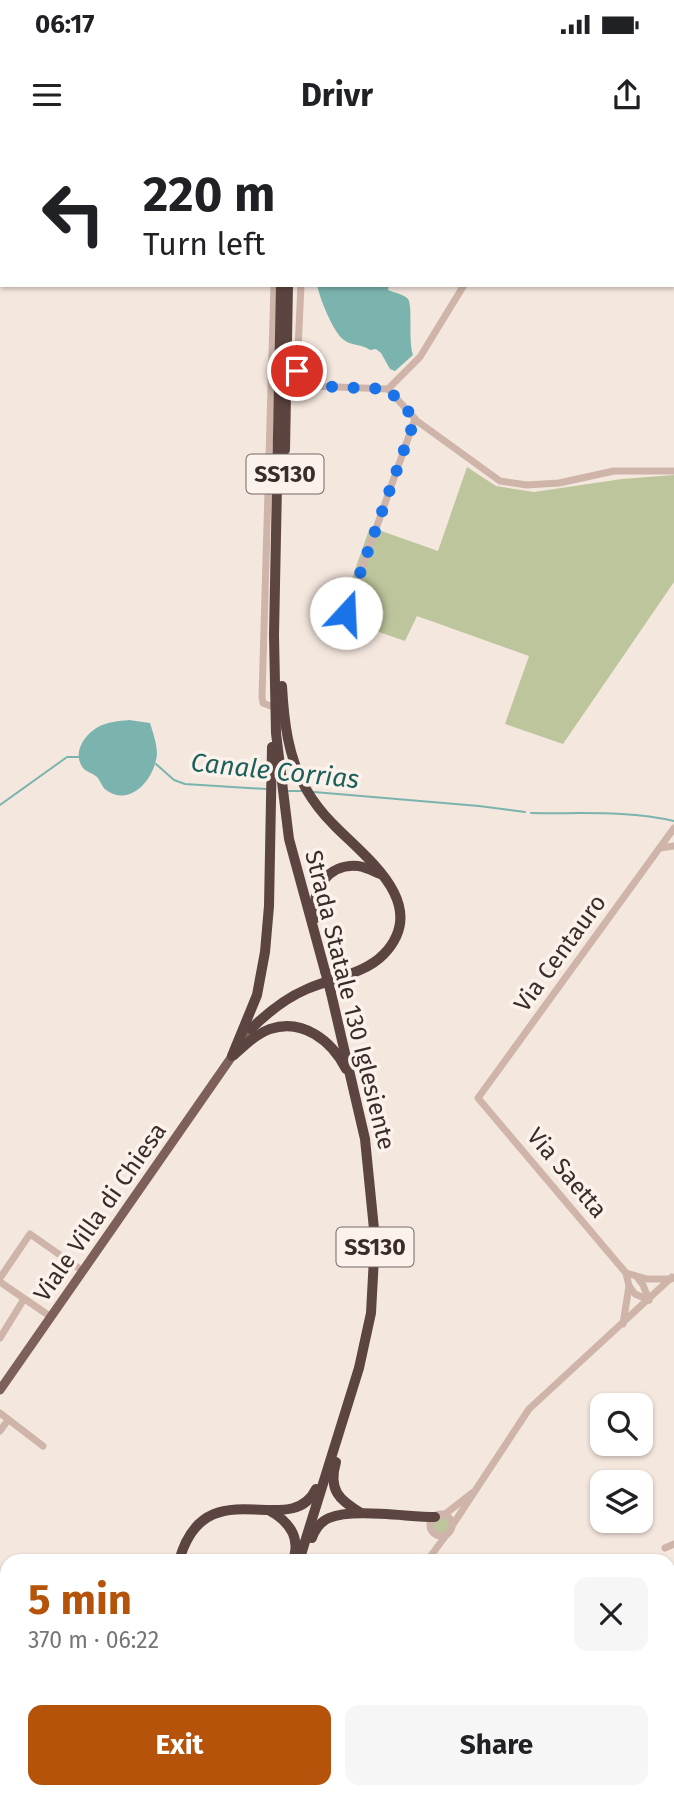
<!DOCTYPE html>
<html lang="en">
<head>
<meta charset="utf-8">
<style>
  :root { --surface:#fff; --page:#f6f6f6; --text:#202124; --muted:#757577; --accent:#b45309 }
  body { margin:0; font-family:"Fira Sans",sans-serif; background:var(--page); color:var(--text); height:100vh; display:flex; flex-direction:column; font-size:26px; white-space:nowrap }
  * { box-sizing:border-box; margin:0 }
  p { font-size:23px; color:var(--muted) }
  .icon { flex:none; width:38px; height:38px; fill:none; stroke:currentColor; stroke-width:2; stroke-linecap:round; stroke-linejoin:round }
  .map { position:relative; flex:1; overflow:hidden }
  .sheet { position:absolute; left:0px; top:1414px; width:676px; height:245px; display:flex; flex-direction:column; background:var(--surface); border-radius:21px 21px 0 0; box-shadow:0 2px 5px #0004 }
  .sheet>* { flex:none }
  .hud { position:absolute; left:0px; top:0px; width:676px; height:147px; box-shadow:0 2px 5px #0004; background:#fff; color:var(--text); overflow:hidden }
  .tools { position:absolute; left:590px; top:1253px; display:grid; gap:14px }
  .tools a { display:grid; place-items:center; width:63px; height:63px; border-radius:14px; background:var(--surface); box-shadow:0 2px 5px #0004; font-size:35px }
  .pin { position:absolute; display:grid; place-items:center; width:60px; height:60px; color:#fff; margin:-30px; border:4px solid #fff; border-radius:50%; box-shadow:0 2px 7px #0007 }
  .me { position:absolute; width:77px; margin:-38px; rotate:20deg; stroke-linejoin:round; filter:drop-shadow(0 0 5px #0008) }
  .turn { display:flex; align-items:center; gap:24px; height:147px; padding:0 28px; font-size:32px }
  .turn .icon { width:91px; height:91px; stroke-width:2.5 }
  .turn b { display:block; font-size:49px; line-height:60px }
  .round { display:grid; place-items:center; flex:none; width:74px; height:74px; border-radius:14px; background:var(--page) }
  .head { display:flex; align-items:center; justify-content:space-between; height:119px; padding:0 28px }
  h1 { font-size:42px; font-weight:700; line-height:52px; color:var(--accent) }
  .button { display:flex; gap:14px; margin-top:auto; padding:14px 28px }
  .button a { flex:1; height:80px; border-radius:14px; background:var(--accent); color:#fff; font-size:28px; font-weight:700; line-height:80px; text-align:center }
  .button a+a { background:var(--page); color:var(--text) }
  .status { display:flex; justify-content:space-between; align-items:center; height:49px; padding:0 35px; background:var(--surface); direction:ltr }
  .status svg { height:19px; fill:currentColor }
  header { display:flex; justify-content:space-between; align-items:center; height:91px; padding:0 28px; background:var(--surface); font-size:32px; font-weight:700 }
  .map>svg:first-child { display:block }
  .green { fill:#bdc59c }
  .water { fill:#7bb4ae }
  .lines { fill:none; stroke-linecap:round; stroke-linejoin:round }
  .stream { stroke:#7bb4ae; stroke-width:2 }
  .minor { stroke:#ceb4a9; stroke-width:7 }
  .major { stroke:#7d6059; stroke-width:9 }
  .highway { stroke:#5c4440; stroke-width:10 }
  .highway-bridge { stroke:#5c4440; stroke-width:10 }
  .route { stroke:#1a73e8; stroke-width:12; stroke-dasharray:0 21.6 }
  .labels { text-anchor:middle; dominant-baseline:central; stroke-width:7; stroke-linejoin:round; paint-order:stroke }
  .shield { fill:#fbf2eb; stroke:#746763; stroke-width:2 }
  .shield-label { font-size:23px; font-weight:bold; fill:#3a2c29 }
  .street-label { font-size:24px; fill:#3a2c29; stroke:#fbf2eb }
  .water-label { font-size:26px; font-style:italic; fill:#1b605b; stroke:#fbf2eb }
</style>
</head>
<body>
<div class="status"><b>06:17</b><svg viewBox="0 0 49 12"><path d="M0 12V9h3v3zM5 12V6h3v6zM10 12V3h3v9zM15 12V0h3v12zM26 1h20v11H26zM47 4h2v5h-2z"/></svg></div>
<header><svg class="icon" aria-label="menu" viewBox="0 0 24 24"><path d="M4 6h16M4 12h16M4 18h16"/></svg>Drivr<svg class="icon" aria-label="share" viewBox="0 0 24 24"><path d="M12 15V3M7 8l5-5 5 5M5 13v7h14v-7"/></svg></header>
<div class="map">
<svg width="674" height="1659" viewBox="0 0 674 1659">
  <rect width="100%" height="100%" fill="#f4e7de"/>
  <g class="green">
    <polygon points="467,327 496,346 534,352 622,339 674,335 674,442 563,604 505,584 529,516 417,476 405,501 338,478 370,387 438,411"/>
    <circle cx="441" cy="1385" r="8"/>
  </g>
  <g class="water">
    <path d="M 317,145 L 389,145 L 388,150 C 394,153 404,154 408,159 C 413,166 408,200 413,215 L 395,231 L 390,229 L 381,213 L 376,209 L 370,210 C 362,204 352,206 344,200 C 333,192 320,159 317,145 Z"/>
    <path d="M 129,580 L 150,583 C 153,593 157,604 157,614 C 155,638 131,668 106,650 C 102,647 100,640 97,637 C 93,633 86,632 83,628 C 72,613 84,595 98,587 C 107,582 119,581 129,580 Z"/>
  </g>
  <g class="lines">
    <g class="stream">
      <polyline points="156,624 174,640 185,644 266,649"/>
      <polyline points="289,651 301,651"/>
      <polyline points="314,652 479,666 525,672"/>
      <polyline points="0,665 67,617 79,617"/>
      <path d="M 531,673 C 579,674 628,670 674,681"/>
      <polyline points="398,1652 405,1659"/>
      <polyline points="0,1655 7,1652"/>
    </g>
    <g class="minor">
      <polyline points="277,2 277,0"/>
      <polyline points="303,2 303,0"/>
      <polyline points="549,2 550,0"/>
      <path d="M 301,145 L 297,231 C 300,240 302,242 311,246 L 388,249 L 417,281 L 500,341 L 527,345 L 559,343 L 614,331 L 674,331"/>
      <polyline points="388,249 420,217 464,145"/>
      <polyline points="346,473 415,279"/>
      <polyline points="273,567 263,563 262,557 274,145"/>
      <polyline points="660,708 674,706"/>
      <polyline points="637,1137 643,1145 649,1160"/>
      <polyline points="0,1138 30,1094 83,1131"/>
      <polyline points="671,1139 647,1139 626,1133 478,958 674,688"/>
      <polyline points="0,1142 51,1177"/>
      <polyline points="629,1146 635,1154 649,1160"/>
      <polyline points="623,1184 629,1146 626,1133"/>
      <polyline points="0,1198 24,1159"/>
      <polyline points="0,1273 43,1306"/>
      <polyline points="0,1291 8,1280"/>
      <circle cx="441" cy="1385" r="11"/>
      <polyline points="444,1375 472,1353"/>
      <polyline points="452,1386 529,1269 672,1137"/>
      <polyline points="665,1408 674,1404"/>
      <polyline points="427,1421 447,1394"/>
      <polyline points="0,1642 7,1638"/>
      <polyline points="154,1659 159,1652"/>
    </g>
    <polyline class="major" points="0,1250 251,889"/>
    <g class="highway">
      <polyline points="284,2 284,0"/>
      <polyline points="291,2 291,0"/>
      <polyline points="281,145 274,495 276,593 289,699 325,831"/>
      <polyline points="285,310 288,145"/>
      <path d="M 316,778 C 309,750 329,723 358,726 C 366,727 373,731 380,734"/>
      <path d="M 251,889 C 268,872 286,858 307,849 C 332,838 365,834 384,814 C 432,763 363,716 332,683 C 322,673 313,661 306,649 C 288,617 284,582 282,546"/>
      <path d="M 234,915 C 245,905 256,894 270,889 C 303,878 332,901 346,929"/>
      <polyline points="232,916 257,855 265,812 269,766 272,607"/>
      <path d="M 336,1322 C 328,1350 339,1360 361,1373"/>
      <path d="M 270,1371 C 288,1381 300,1396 294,1417"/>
      <path d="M 312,1398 C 315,1389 320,1382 329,1378 C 352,1368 408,1377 435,1377"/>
      <path d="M 179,1421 C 205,1326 291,1402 316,1349"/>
      <polyline points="299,1421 359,1228 371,1173 375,1099 365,999 331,853"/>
      <polyline points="222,1659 224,1652"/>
    </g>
    <polyline class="highway-bridge" points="325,831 331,853"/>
  </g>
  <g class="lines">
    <polyline class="route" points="297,231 299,239 311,246 388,249 415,279 346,473"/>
  </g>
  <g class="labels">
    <g class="shield">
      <rect x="246.5" y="314.5" width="77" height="39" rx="5"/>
      <rect x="336.5" y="1087.5" width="77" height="39" rx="5"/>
    </g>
    <g class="shield-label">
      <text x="285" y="334">SS130</text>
      <text x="375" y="1107">SS130</text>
    </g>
    <g class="street-label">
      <text transform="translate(560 813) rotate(-54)">Via Centauro</text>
      <text transform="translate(350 860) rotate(76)">Strada Statale 130 Iglesiente</text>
      <text transform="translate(567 1033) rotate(50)">Via Saetta</text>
      <text transform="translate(100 1072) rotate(-55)">Viale Villa di Chiesa</text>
    </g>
    <g class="water-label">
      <text transform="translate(275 631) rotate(6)">Canale Corrias</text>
    </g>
  </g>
</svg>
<div class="tools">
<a><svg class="icon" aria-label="search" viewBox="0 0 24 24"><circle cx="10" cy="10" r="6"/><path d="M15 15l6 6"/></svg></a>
<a><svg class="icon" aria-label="layers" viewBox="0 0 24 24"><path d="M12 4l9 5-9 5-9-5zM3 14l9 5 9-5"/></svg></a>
</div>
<div class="pin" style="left:297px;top:231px;background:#d93025"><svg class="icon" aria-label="arrive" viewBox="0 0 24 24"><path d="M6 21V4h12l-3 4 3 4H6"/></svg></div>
<svg class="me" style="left:346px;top:473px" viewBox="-20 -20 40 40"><circle r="19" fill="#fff"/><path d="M0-13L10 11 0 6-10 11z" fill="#1a73e8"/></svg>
<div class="hud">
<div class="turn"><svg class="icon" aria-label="left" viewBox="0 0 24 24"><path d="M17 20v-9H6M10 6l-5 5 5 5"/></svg><div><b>220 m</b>Turn left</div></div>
</div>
<section class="sheet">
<div class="head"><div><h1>5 min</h1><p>370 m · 06:22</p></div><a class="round"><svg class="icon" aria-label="close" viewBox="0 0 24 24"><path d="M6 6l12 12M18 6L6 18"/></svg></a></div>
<div class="button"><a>Exit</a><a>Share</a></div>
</section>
</div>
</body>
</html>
